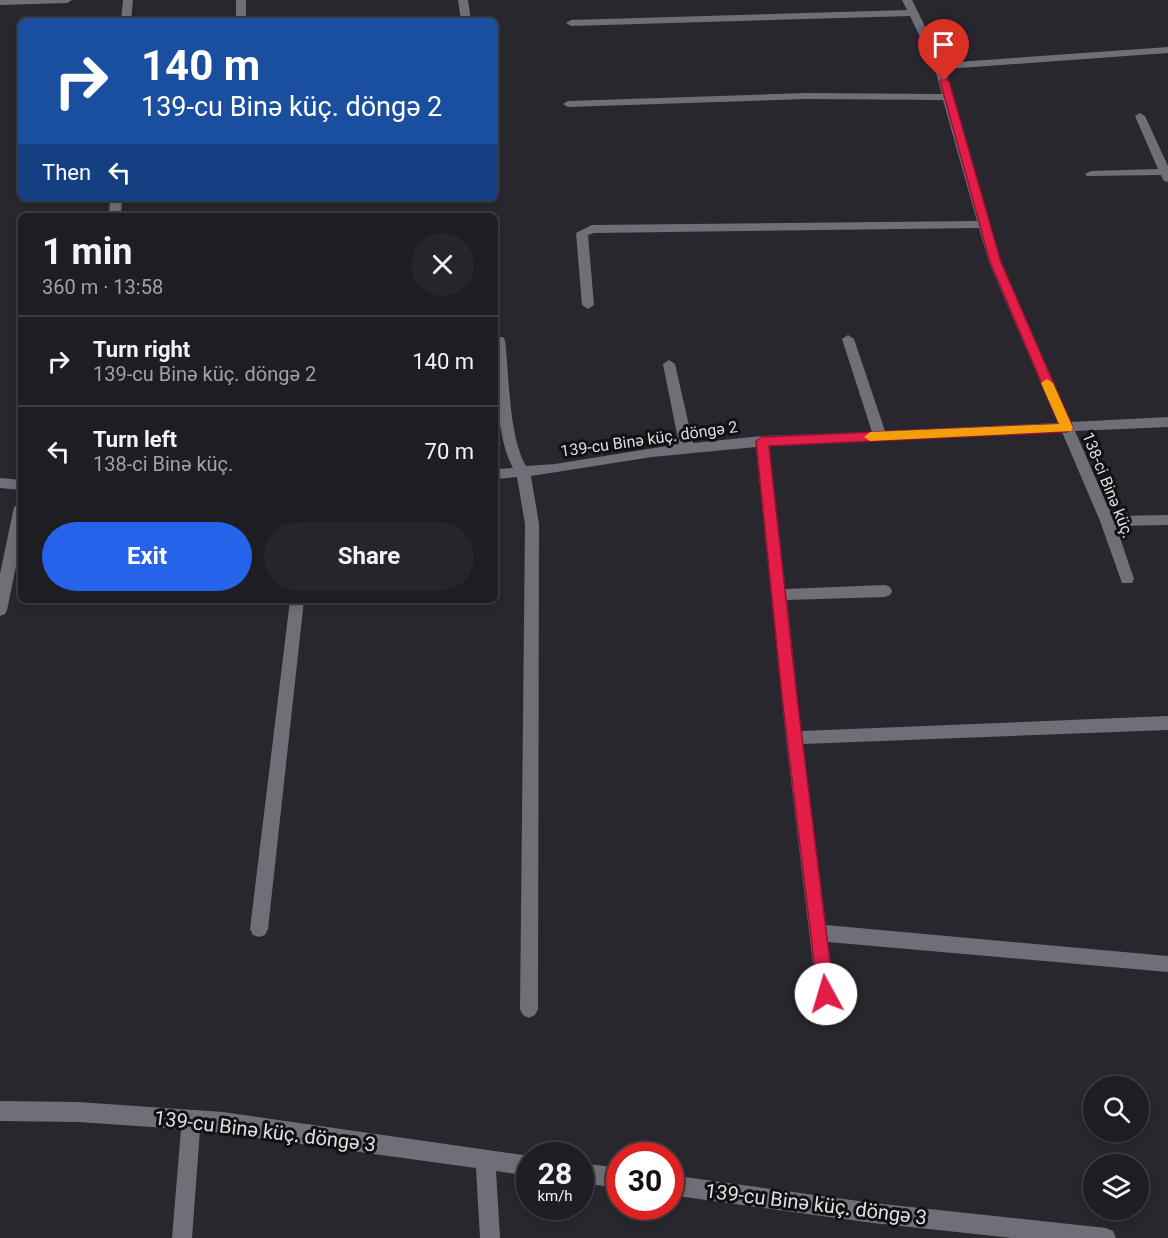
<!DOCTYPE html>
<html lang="en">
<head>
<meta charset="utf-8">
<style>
  :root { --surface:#1e1d22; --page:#26262a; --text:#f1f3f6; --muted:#a1a2a5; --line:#3c3b40; --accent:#2563eb }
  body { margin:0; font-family:Roboto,sans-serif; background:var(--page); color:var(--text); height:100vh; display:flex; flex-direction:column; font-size:22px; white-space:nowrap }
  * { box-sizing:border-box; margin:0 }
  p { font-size:20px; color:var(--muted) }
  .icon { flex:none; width:33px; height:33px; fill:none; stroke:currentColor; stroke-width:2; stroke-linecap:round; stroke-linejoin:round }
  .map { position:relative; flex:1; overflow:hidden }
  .details { position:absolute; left:18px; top:213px; width:480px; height:390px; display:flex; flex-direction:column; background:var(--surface); border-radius:9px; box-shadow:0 3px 9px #0003,0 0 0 2px var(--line) }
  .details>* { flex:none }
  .hud { position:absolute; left:18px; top:18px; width:480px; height:183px; border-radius:9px; box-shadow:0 3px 9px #0003,0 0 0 2px var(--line); background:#1a4fa0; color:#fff; overflow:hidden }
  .fabs { position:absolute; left:1083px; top:1076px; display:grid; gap:12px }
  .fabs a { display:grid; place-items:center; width:66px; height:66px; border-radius:50%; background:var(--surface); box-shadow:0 3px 9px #0003,0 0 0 2px var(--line); font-size:30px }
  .speed { position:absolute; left:516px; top:1142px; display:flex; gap:12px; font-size:30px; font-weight:700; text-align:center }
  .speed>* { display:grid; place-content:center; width:78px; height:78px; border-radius:50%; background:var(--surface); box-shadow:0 3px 9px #0003,0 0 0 2px var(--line); line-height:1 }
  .speed small { font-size:15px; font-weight:400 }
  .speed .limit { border:9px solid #d22; background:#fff; color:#111 }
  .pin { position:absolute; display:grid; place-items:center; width:51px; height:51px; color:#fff; margin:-62px -26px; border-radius:50% 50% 50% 0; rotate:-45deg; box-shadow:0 0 6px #0007 }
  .pin .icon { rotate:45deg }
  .me { position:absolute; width:66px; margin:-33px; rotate:354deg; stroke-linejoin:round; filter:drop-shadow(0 0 4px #0008) }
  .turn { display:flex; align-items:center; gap:21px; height:126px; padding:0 24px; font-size:27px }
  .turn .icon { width:78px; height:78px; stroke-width:2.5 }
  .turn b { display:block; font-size:42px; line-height:51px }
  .then { display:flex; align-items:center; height:57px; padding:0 24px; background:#0003; gap:12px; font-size:22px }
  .round { display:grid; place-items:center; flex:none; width:63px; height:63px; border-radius:32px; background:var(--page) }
  .headline { display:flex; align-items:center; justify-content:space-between; height:102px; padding:0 24px }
  h1 { font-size:36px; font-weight:700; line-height:45px }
  .primary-button { display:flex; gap:12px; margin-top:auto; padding:12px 24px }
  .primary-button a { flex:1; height:69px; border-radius:36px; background:var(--accent); color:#fff; font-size:24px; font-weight:700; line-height:69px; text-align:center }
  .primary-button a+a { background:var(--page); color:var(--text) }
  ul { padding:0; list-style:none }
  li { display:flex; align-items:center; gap:18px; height:90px; padding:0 24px; border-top:2px solid var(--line) }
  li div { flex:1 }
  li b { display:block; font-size:22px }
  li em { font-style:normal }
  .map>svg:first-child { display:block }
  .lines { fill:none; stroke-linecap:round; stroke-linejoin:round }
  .street { fill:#706f77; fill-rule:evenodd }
  .route { fill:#e11d48; stroke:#92132f; stroke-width:1.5 }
  .slow { fill:#f59e0b }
  .labels { text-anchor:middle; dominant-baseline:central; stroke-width:6; stroke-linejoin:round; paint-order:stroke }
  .street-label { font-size:16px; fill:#dfdfe3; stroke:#111114 }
  .near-street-label { font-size:20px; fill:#dfdfe3; stroke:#111114 }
</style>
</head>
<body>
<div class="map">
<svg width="1168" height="1238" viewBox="0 0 1168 1238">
  <rect width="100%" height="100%" fill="#28272e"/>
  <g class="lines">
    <g class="street">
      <polygon points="0,0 72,0 67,3 0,5"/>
      <polygon points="123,0 133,0 131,21 121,21"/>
      <rect x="236" y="0" width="10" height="21"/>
      <polygon points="458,0 468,0 471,21 461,21"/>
      <path d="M 902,0 L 912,0 L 943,63 L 1168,47 L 1168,53 L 945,69 L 1001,262 L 1071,422 L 1168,417 L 1168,427 L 1075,431 L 1112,516 L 1168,515 L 1168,525 L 1116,526 L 1134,579 L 1132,583 L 1122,583 L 1100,521 L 1062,432 L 769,446 L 785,589 L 885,585 L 890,587 L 892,591 L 890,595 L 885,597 L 787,600 L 801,731 L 1168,716 L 1168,730 L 803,744 L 826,925 L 1168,956 L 1168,972 L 828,942 L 837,1014 L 834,1020 L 828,1023 L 822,1020 L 819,1014 L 786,738 L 756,447 L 652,457 L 531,476 L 539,524 L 538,1009 L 535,1015 L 529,1018 L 523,1015 L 520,1009 L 525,524 L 517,477 L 495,479 L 495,469 L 513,468 C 496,438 495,371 495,337 L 503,337 L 505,340 C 509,374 509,438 526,466 L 555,464 L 679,444 L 663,364 L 669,360 L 675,364 L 693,443 L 762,436 L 872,432 L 842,339 L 848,335 L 854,339 L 885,431 L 1058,423 L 989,262 L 979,228 L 594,233 L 588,235 L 594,305 L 588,309 L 582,305 L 576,233 L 592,225 L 977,221 L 943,100 L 805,99 L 568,107 L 563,104 L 568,101 L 805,93 L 942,94 L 934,66 L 910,16 L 571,26 L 566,23 L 571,20 L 907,10 Z"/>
      <polygon points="1140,113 1145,116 1168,166 1168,182 1164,181 1161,175 1087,176 1085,174 1091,171 1158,169 1135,116"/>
      <polygon points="110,198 122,198 121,216 109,216"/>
      <polygon points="0,478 21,480 21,490 0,488"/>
      <polygon points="21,502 21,542 7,610 5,614 0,616 0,574 14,507"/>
      <polygon points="290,600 304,600 268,929 265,935 259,937 253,935 250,929"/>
      <polygon points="0,1101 78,1102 223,1112 530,1156 530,1176 496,1171 500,1238 480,1238 476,1168 200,1130 192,1238 172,1238 181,1129 78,1122 0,1121"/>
      <polygon points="580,1163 620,1168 620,1188 580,1183"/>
      <polygon points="670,1175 873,1203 1106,1228 1113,1231 1116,1238 1012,1238 873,1223 670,1195"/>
    </g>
  </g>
  <polygon class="route" points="944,78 949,81 1001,262 1073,428 1067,432 769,446 797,697 834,994 832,1000 826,1002 820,1000 818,994 782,697 756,441 762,437 1059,424 990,262 940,81"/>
  <polygon class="slow" points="1047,379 1053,383 1073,428 1071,431 870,441 864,437 870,432 1059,424 1041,383"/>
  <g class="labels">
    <g class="street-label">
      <text transform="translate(649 439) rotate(-8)">139-cu Binə küç. döngə 2</text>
      <text transform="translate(1108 485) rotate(68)">138-ci Binə küç.</text>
    </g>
    <g class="near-street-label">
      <text transform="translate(265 1131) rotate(7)">139-cu Binə küç. döngə 3</text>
      <text transform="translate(816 1204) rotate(7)">139-cu Binə küç. döngə 3</text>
    </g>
  </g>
</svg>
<div class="fabs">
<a><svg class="icon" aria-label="search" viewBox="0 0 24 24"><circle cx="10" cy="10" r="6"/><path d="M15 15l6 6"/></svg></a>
<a><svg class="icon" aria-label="layers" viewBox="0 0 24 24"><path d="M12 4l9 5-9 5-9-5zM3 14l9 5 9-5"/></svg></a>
</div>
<div class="speed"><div>28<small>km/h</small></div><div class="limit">30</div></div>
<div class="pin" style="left:944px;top:81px;background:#d93025"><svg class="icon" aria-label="arrive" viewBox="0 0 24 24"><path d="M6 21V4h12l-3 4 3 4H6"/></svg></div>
<svg class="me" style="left:826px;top:994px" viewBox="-20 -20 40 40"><circle r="19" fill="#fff"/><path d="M0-13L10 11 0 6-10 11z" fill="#e11d48"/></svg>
<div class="hud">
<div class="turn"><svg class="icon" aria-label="right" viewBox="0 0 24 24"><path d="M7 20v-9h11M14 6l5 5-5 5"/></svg><div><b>140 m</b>139-cu Binə küç. döngə 2</div></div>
<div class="then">Then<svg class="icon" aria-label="left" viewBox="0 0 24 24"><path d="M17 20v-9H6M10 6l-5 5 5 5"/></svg></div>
</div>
<section class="details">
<div class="headline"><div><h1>1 min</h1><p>360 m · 13:58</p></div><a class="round"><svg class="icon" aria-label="close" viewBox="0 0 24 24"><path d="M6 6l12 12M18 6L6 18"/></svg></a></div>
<ul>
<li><svg class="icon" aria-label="right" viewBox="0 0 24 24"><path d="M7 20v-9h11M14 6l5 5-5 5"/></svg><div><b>Turn right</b><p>139-cu Binə küç. döngə 2</p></div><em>140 m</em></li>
<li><svg class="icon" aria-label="left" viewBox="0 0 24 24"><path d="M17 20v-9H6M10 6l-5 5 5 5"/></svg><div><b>Turn left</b><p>138-ci Binə küç.</p></div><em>70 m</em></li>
</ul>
<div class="primary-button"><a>Exit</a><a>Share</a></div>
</section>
</div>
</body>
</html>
